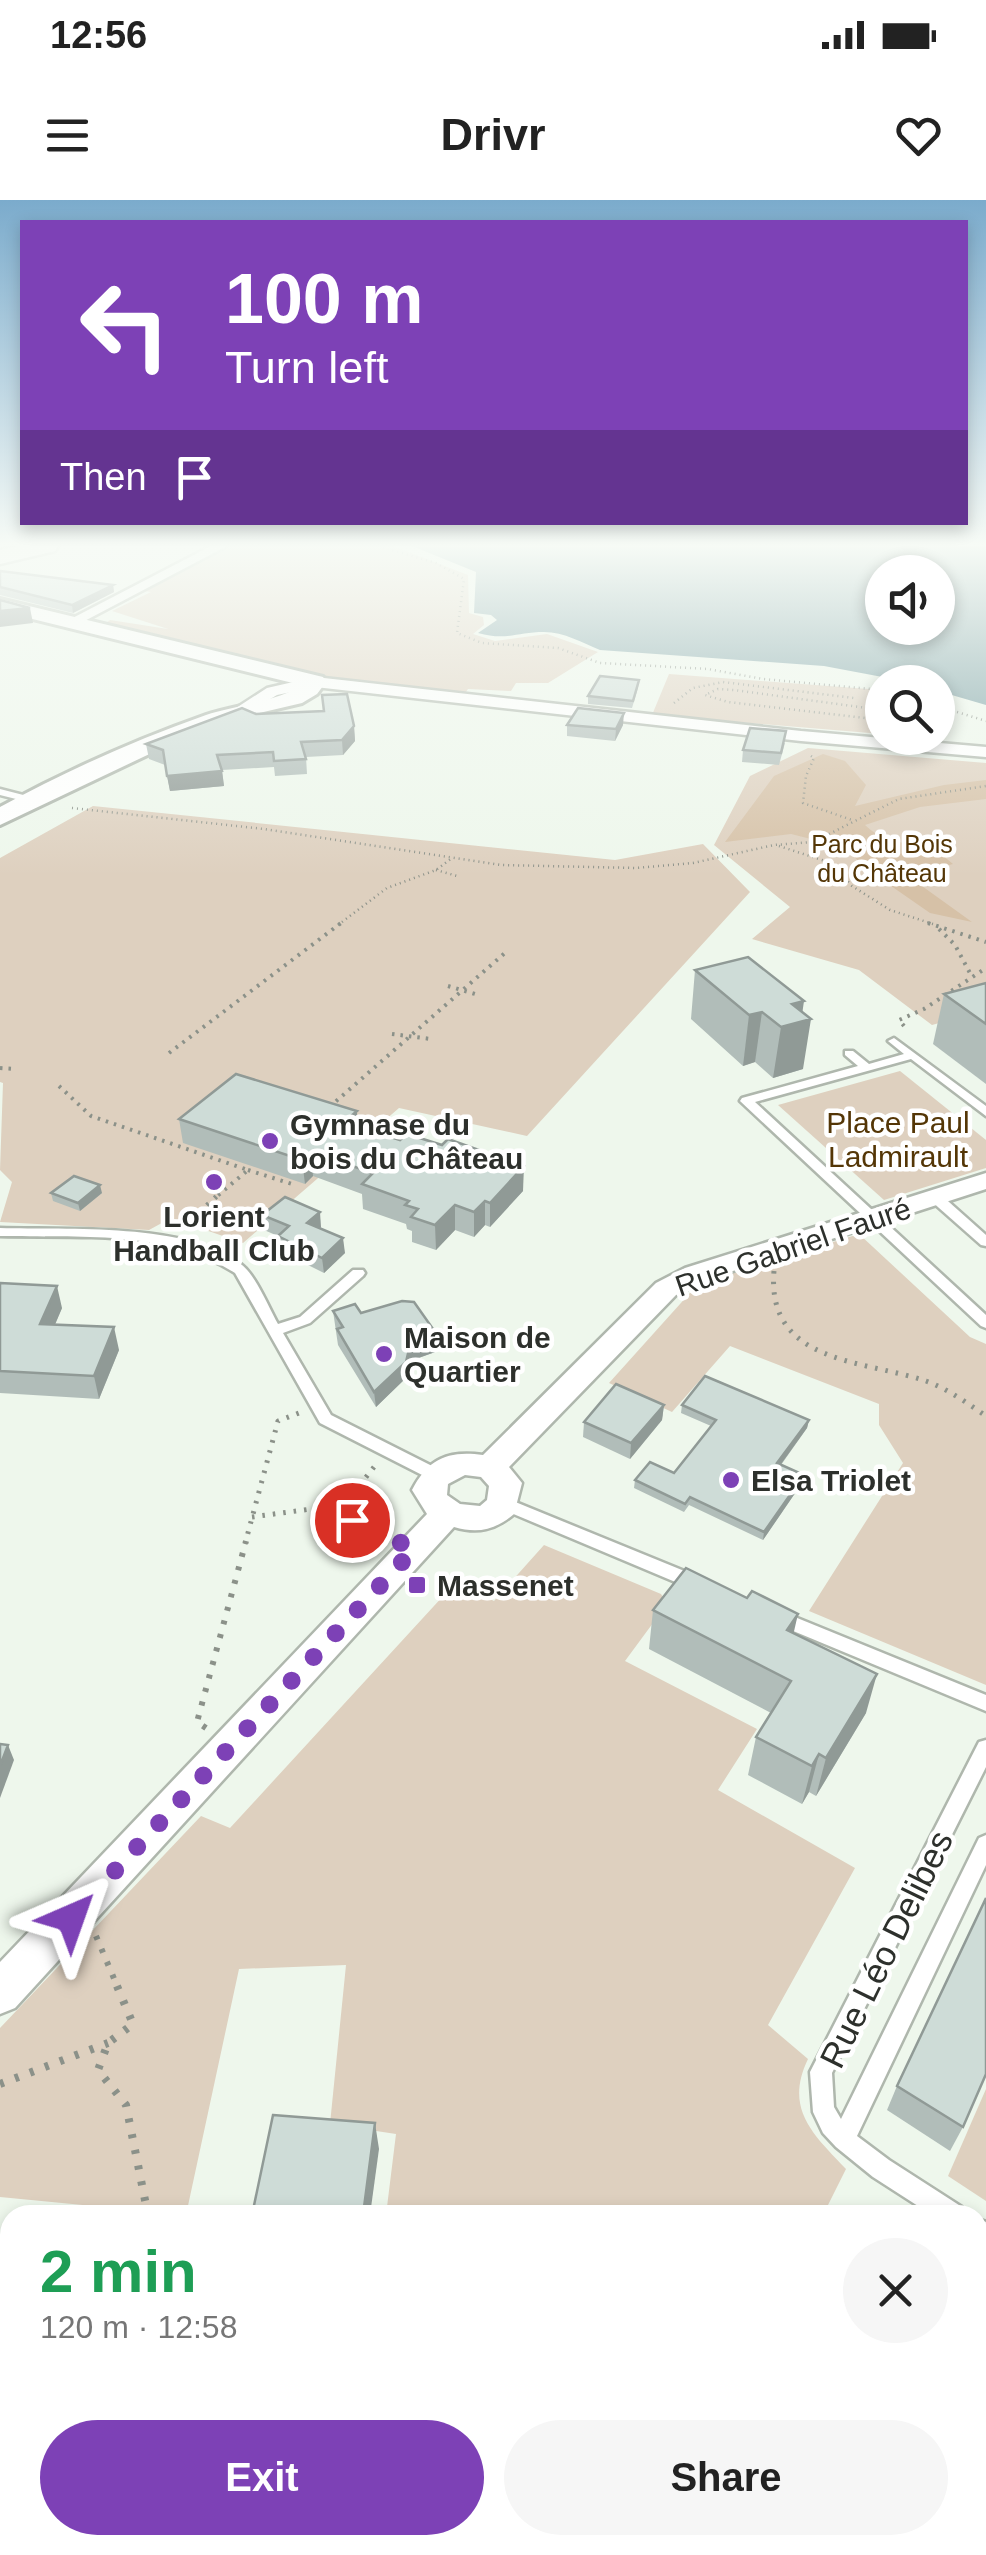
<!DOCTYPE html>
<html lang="en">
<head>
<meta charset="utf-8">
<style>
  :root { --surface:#fff; --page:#f6f6f6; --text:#222; --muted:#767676; --accent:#7d41b6 }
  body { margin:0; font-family:Arial,sans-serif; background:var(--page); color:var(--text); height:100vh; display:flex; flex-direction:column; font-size:38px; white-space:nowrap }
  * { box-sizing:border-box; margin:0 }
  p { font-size:32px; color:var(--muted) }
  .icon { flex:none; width:55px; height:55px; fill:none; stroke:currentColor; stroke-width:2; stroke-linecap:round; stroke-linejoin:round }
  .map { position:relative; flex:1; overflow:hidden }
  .side { position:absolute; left:0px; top:2005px; width:988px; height:350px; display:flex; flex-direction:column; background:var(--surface); border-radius:30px 30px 0 0; box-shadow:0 5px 15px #0003 }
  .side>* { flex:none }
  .guide { position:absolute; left:20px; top:20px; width:948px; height:305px; border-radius:0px; box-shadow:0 5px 15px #0003; background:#7d41b6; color:#fff; overflow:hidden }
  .fabs { position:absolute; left:865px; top:355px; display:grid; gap:20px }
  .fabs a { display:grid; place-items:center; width:90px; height:90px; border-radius:50%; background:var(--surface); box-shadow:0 5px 15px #0003; font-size:50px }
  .pin { position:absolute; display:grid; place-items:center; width:85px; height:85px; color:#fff; margin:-42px; border:5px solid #fff; border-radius:50%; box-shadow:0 2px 10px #0007 }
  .me { position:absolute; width:110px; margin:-55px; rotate:43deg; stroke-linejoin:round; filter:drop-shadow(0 0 8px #0008) }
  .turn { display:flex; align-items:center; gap:35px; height:210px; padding:0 40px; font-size:45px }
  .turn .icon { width:130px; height:130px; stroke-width:2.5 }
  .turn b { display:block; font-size:70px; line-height:85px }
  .then { display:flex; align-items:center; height:95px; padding:0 40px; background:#0003; gap:20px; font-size:38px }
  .round { display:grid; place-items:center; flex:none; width:105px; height:105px; border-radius:52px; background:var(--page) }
  .head { display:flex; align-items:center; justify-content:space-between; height:170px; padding:0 40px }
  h1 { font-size:60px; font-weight:700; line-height:75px; color:#1e9e55 }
  .action { display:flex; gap:20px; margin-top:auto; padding:20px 40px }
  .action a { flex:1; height:115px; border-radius:60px; background:var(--accent); color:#fff; font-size:40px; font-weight:700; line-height:115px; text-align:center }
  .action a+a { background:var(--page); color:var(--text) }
  .status { display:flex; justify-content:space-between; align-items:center; height:70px; padding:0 50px; background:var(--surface); direction:ltr }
  .status svg { height:28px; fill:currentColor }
  header { display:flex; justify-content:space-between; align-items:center; height:130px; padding:0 40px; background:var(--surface); font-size:45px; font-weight:700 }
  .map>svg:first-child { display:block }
  .green { fill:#ded0bf }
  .forest { fill:#d6c1a7 }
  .water { fill:#779da2; fill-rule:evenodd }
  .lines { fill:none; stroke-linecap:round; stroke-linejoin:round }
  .lane-casing { stroke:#afb7ad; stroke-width:5 }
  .street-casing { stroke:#afb7ad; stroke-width:5 }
  .secondary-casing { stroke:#afb7ad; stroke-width:6 }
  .highway-casing { stroke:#afb7ad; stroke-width:5 }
  .path-far4 { stroke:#8b9189; stroke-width:2.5; stroke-dasharray:1 4; stroke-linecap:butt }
  .path-far3 { stroke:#8b9189; stroke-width:4; stroke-dasharray:2.5 6; stroke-linecap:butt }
  .path-far2 { stroke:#8b9189; stroke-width:5; stroke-dasharray:2.5 8; stroke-linecap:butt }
  .path-far1 { stroke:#8b9189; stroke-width:6; stroke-dasharray:4 10; stroke-linecap:butt }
  .path { stroke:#8b9189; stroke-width:8; stroke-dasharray:4 12; stroke-linecap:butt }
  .lane { fill:#fff; fill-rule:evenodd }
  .street { fill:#fff; fill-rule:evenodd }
  .secondary { fill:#fff; fill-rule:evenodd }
  .highway { fill:#fff; fill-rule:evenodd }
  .wall { fill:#b1bdb9 }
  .shaded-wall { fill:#909a96 }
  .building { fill:#cedcd7; stroke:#909a96; stroke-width:2.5 }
  .route { stroke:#7d41b6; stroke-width:18; stroke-dasharray:0 32.4 }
  .poi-dot { fill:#7d41b6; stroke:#fff; stroke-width:4 }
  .labels { text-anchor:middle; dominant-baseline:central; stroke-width:9; stroke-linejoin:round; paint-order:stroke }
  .far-park-label { font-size:25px; fill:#543606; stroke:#fff }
  .park-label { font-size:30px; fill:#543606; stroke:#fff }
  .poi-label { font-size:30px; font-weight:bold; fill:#2d302c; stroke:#fff; text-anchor:start }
  .street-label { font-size:30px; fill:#2d302c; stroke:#fff }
  .near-street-label { font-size:35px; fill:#2d302c; stroke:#fff }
</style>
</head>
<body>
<div class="status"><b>12:56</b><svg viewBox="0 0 49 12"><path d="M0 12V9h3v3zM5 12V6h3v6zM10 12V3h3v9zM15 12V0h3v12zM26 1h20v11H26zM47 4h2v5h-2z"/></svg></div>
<header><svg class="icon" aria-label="menu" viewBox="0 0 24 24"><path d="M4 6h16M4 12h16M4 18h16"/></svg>Drivr<svg class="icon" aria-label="heart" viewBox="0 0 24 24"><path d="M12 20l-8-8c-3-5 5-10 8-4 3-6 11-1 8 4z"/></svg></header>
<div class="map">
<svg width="986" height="2355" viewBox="0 0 986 2355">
  <rect width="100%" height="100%" fill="#eef7ec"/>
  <g class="green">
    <polygon points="226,346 393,346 468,375 469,413 483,417 484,425 473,434 495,441 547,434 598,452 548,483 516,483 511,491 468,489 463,496 378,486 218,456 106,423 110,420 168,429 112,411 151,392 139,390"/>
    <polygon points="669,474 882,490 882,534 652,515"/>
    <polygon points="808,548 986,563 986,810 932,825 859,770 752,739 790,707 714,645 750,576"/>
    <polygon points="93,606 615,660 703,644 750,692 527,936 399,908 243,1043 171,1018 149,1030 0,1022 12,982 0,970 3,883 0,882 0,658"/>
    <polygon points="900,871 986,940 986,968 884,1000 778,905"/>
    <polygon points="859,1034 970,1137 986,1144 986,1485 809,1411 903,1263 879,1225 879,1204 730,1146 672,1212 609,1183 698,1084"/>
    <path d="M 544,1345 L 661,1394 L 667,1404 L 625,1461 L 757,1529 L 718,1590 L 855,1668 L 768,1825 L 808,1859 C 784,1909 813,1934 846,1969 L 826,2009 L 835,2015 L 386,2015 L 396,1934 L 330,1924 L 346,1765 L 239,1769 L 186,2015 L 0,1997 L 0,1828 L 201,1616 L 230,1628 L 456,1382 L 494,1401 Z"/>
    <polygon points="986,1889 986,2001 948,1976"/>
    <polygon points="978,2109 986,2114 986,2355 293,2355 294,2345 978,2345"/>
  </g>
  <path class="forest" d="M 823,554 L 845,561 L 866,585 L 855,606 L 944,585 L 986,580 L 986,599 L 920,607 L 865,625 C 894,653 921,634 953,664 L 908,676 L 972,722 L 930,713 L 871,672 L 843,647 L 791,634 L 725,642 L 774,576 Z"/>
  <path class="water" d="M 412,346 L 986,346 L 986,505 L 938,491 L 938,482 L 909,482 L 824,466 L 600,450 C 583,443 564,432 544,432 C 517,432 506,441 478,433 L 497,420 L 491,415 L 474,413 L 476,372 ZM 882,372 L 938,372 L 938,428 L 882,428 Z"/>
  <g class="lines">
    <defs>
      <g id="lane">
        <polygon points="0,589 35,598 36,600 32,603 0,595"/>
        <polygon points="894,838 986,906 986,916 911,859 755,902 986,1115 986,1128 981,1126 740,901 742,898 858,866 845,855 845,851 853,851 869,864 904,854 888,841"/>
        <polygon points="935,993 940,994 986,1035 986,1046 981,1045 930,1000 928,997 930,994"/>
        <path d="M 0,1028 C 66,1030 190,1022 242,1065 C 256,1076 269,1108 278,1124 L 300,1117 L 353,1070 L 363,1070 L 365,1073 L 363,1076 L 310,1123 L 283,1133 L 331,1215 L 442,1271 L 444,1275 L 442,1279 L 430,1279 L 320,1223 L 235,1073 C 167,1029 78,1038 0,1036 Z"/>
        <polygon points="503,1297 704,1379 707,1384 704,1389 698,1391 692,1389 497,1307 495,1303 497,1299"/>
        <polygon points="780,1411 986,1495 986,1511 774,1423 771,1418 774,1413"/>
        <polygon points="986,1540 986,1567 832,1873 834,1907 841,1919 979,1638 986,1635 986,1665 857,1936 889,1960 962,2007 966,2015 932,2015 873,1977 836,1947 823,1933 813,1912 810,1872 979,1542"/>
        <polygon points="978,2019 986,2022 986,2048 978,2044"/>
        <polygon points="0,2093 10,2094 10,2118 0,2117"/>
        <polygon points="0,2283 10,2284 10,2310 0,2309"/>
      </g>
      <g id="street">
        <polygon points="211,346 227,346 75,426 63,423"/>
        <polygon points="315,477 801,531 986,547 986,557 801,541 315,487 277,495 247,513 233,510 267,488"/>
        <path d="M 986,973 L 986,989 L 705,1080 L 676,1095 L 509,1267 L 522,1283 L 514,1314 C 495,1330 478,1334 454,1327 L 15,1808 L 0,1814 L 0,1762 L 427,1314 L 412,1290 C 428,1259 448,1250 483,1255 L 656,1083 L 685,1068 ZM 465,1275 L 481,1277 L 489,1286 L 487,1300 L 480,1306 L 460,1304 L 447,1295 L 448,1284 Z"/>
      </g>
      <path id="secondary" d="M 0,399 L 323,477 L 326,482 L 317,494 L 302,503 L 255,514 L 160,549 L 0,625 L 0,607 C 66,571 135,540 206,515 C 233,506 280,501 301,485 L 0,411 Z"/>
      <polygon id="highway" points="17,346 58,346 55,351 0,364 0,350"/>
    </defs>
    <use href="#lane" class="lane-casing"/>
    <use href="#street" class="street-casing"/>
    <use href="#secondary" class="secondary-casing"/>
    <use href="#highway" class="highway-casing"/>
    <g class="path-far4">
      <polyline points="378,346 436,363 464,379 457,433 482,443 558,448 600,463 708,469 763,479 882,490"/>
      <polyline points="674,503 693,488 723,482 854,498"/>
      <polyline points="938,506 986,521"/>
      <polyline points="867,508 734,490 718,489 705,495 728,502 882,520"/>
      <polyline points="811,556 814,558 806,576 803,603 852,620"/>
      <polyline points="72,608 264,629 501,665 636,668 693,663 774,645 813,642 899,599 986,586"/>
      <polyline points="779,646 831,663 852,686 890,710 936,725"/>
      <polyline points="436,670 457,676"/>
      <polyline points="338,725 387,688 436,670 452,658"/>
    </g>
    <g class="path-far3">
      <polyline points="928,723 986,742"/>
      <polyline points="939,729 955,745 971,775"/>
      <polyline points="448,786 475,794"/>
      <polyline points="904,826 899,820 924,809 986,768"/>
      <polyline points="392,834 431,839"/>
      <polyline points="169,853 341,723"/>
      <polyline points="0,868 14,869"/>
      <polyline points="59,886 91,916 248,970 216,997"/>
      <polyline points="337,908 334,903 506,752"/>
      <polyline points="248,970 295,985"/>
    </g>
    <g class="path-far2">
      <polyline points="184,1027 219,994"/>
      <path d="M 774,1071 C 766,1164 864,1160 926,1181 C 948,1189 967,1203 986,1216"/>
      <polyline points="374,1267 351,1296 352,1320 388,1337"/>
      <polyline points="252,1317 348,1304"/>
      <polyline points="245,1344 278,1221 299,1213"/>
    </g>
    <g class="path-far1">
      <polyline points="206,1528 197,1522 246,1341"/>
      <polyline points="96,1736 118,1788"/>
    </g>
    <g class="path">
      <polyline points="117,1786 133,1824 108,1843 98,1870 126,1905 148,2015"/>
      <polyline points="0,1884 108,1843"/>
    </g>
    <use href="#lane" class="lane"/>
    <use href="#street" class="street"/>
    <use href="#secondary" class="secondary"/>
    <use href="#highway" class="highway"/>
  </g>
  <g class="wall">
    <polygon points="0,371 113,385 114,392 73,413 0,395"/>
    <polygon points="639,480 638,488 632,508 588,504 588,496"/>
    <polygon points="256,514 354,526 355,541 343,555 306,557 307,574 275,576 274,567 222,570 224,586 170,591 165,565 149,559 146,544"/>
    <polygon points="567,525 623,525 615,541 567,536"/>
    <polygon points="785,543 779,565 742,562 743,550"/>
    <polygon points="695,770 803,812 803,869 773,878 755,862 743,866 691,819"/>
    <polygon points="986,783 986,884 933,844 944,794"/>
    <polygon points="179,919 358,926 523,991 490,1027 485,1025 474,1037 455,1030 436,1050 412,1042 412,1031 407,1029 406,1024 363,1009 362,994 313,976 305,984 183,943"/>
    <polygon points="51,993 102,993 80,1011 53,1001"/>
    <polygon points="262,1015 321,1027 320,1028 345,1053 324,1073 280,1051 278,1036 264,1030"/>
    <polygon points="0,1083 62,1108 55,1124 119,1150 99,1199 0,1193"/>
    <polygon points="333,1111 361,1113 438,1136 438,1151 410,1161 407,1177 376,1207 338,1145"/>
    <polygon points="664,1205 662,1220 630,1259 583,1237 584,1222"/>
    <polygon points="682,1205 809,1220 807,1228 781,1265 804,1275 802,1283 763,1340 689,1305 684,1312 634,1288 635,1280 674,1273 711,1226 681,1213"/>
    <polygon points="653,1410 794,1433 866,1513 816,1596 809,1592 802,1604 748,1575 756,1537 771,1513 649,1449"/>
    <polygon points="897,1886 963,1927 950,1951 887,1910"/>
  </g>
  <g class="shaded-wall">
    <polygon points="113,385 114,392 73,413 72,405"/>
    <polygon points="30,408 33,423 0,427 0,411"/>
    <polygon points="624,513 623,525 615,541 616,529"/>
    <polygon points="354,526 355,541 343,555 342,540"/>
    <polygon points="222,571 224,586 170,591 167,576"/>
    <polygon points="804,801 801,822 811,819 803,869 773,878 781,827 792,804"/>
    <polygon points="762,812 755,862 743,866 749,815"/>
    <polygon points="357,911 358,935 344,922"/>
    <polygon points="311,952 313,976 305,984 302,960"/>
    <polygon points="524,966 523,991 490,1027 490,1003"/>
    <polygon points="100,985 102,993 80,1011 78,1003"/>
    <polygon points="485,1001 485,1025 474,1037 474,1012"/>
    <polygon points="455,1005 455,1030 436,1050 435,1025"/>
    <polygon points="320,1012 321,1027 308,1038 307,1023"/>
    <polygon points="343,1038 345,1053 324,1073 322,1058"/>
    <polygon points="57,1086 62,1108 46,1146 40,1124"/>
    <polygon points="114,1127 119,1150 99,1199 94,1176"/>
    <polygon points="438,1136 438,1151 410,1161 407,1177 376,1207 374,1192 410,1145"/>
    <polygon points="664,1205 662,1220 630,1259 631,1243"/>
    <polygon points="809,1220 807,1228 776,1271 777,1263"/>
    <polygon points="804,1275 802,1283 763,1340 764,1332"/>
    <polygon points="798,1414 789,1453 787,1430"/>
    <polygon points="877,1474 866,1513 816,1596 826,1558"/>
    <polygon points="8,1545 14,1560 0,1598 0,1566"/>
    <polygon points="819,1554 809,1592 802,1604 812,1566"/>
    <polygon points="375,1923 379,1949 370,2015 363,2015"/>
    <polygon points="104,2345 119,2345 119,2355 103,2355"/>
    <polygon points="273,2345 283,2345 282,2355 271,2355"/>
  </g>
  <g class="building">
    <polygon points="0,371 113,385 72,405 0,387"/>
    <polygon points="0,400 30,408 0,411"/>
    <polygon points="600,476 639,480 633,501 588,496"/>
    <polygon points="347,494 354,526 342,540 301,542 306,559 274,561 273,552 217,555 222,571 167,576 163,550 146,544 242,508 256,514 324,511 322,495"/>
    <polygon points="578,508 624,513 616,529 567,525"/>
    <polygon points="750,528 786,531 781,553 743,550"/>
    <polygon points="748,757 804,801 792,804 811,819 781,827 762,812 749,815 695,770"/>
    <polygon points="986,783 986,824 944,794"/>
    <polygon points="236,874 357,911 344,922 400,940 407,934 442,945 448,939 524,966 490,1003 485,1001 474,1012 455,1005 435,1025 411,1017 418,1009 405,1005 409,1001 362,984 373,973 311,952 302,960 179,919"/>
    <polygon points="74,976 100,985 78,1003 51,993"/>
    <polygon points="285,997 320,1012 307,1023 343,1038 322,1058 278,1036 289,1026 262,1015"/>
    <polygon points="0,1083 57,1086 40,1124 114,1127 94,1176 0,1171"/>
    <polygon points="402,1101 414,1102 438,1136 410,1145 406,1162 374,1192 337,1129 343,1127 333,1111 355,1104 361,1113"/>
    <polygon points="705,1176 809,1220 777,1263 804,1275 764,1332 690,1297 685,1304 635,1280 650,1262 674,1273 716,1220 682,1205"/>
    <polygon points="616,1184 664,1205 631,1243 584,1222"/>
    <polygon points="686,1368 747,1398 752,1391 798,1414 787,1430 877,1474 826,1558 819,1554 812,1566 756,1537 791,1481 653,1410"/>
    <polygon points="0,1544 8,1545 0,1566"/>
    <polygon points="986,1698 986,1874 963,1927 897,1886"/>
    <polygon points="273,1915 375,1923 363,2015 326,2012 326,2015 252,2015"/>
    <polygon points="84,2345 104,2345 103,2355 82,2355"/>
    <polygon points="188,2345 273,2345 271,2355 186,2355"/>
  </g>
  <linearGradient id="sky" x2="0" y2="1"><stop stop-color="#7babcc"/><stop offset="0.51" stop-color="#f7fbf6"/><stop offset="1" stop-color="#f7fbf6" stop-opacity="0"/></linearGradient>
  <rect width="986" height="676" fill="url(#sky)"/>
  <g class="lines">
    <polyline class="route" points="71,1718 414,1349 352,1320"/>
  </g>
  <g class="poi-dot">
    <circle cx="270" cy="941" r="10"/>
    <circle cx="214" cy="982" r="10"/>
    <circle cx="384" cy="1154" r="10"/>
    <circle cx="731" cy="1280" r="10"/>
    <rect x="407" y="1375" width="20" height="20" rx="5"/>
  </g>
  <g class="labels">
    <g class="far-park-label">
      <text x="882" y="644">Parc du Bois<tspan x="882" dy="29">du Château</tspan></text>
    </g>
    <g class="park-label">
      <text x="898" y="922">Place Paul<tspan x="898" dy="34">Ladmirault</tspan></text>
    </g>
    <g class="poi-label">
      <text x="290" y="924">Gymnase du<tspan x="290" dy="34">bois du Château</tspan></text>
      <text x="214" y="1016" text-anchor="middle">Lorient<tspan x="214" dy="34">Handball Club</tspan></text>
      <text x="404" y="1137">Maison de<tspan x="404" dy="34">Quartier</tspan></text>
      <text x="751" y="1280">Elsa Triolet</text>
      <text x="437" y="1385">Massenet</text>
    </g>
    <g class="street-label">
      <text transform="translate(793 1047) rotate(-19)">Rue Gabriel Fauré</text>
    </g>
    <g class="near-street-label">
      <text transform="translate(886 1749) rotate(-64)">Rue Léo Delibes</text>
    </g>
  </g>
</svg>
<div class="fabs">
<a><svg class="icon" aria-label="sound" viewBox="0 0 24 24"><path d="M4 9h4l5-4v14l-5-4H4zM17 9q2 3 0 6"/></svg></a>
<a><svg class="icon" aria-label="search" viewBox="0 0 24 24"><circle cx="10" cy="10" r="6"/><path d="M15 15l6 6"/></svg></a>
</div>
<div class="pin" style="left:352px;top:1320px;background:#d93025"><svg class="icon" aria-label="arrive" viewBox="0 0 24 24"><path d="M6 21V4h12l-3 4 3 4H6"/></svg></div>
<svg class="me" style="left:71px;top:1718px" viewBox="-20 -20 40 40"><path d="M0-17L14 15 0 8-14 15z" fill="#7d41b6" stroke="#fff" stroke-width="4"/></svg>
<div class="guide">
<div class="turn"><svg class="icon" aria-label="left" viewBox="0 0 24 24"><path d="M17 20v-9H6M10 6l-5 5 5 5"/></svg><div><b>100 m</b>Turn left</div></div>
<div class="then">Then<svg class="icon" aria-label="arrive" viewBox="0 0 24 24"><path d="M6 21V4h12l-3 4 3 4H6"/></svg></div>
</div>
<section class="side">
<div class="head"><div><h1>2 min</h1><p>120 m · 12:58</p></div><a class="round"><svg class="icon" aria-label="close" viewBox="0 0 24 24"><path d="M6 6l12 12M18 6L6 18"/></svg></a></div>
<div class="action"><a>Exit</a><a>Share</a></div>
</section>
</div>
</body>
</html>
